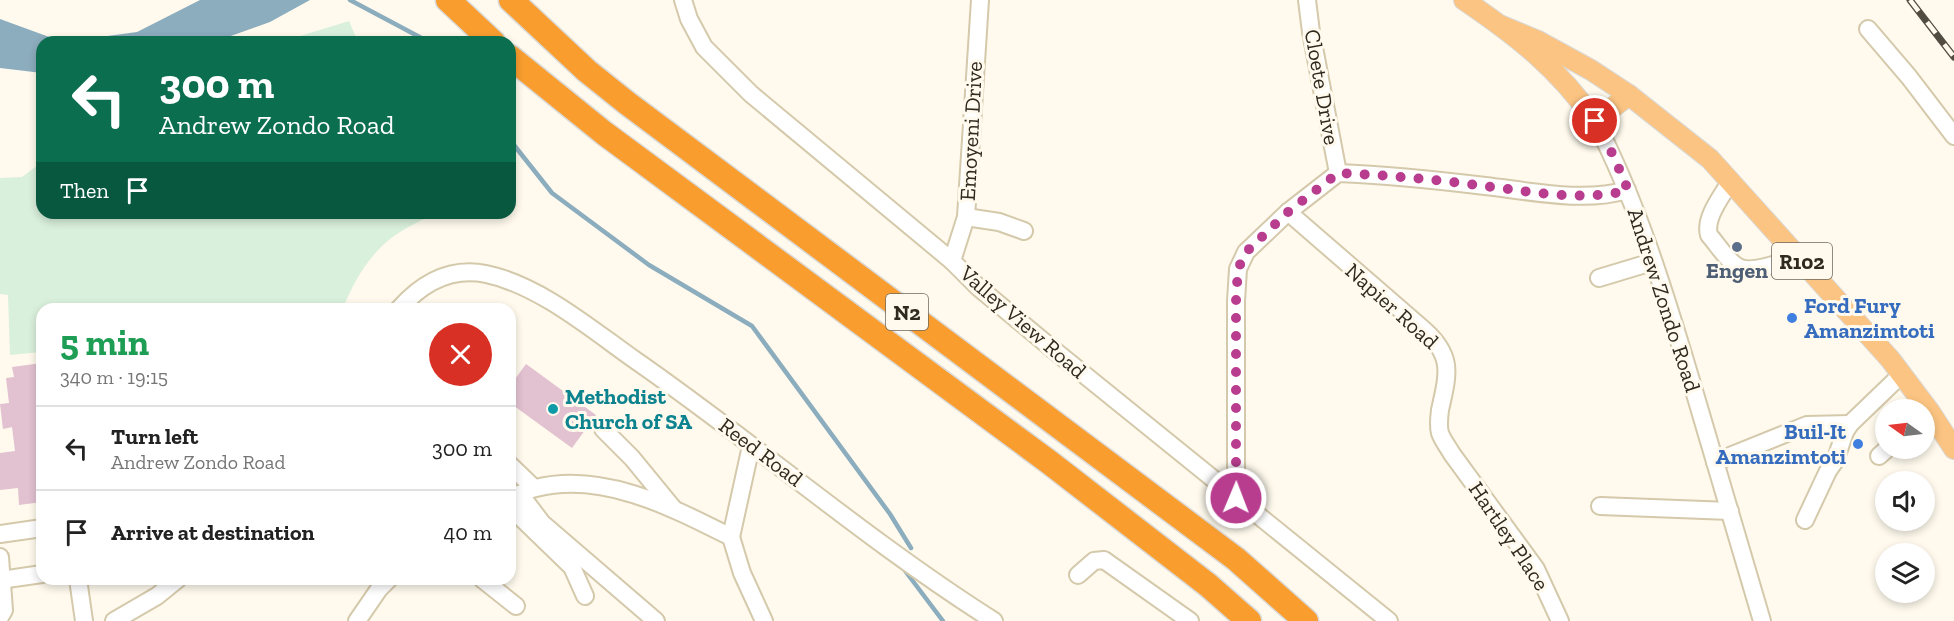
<!DOCTYPE html>
<html lang="en">
<head>
<meta charset="utf-8">
<style>
  :root { --surface:#fff; --page:#f6f6f6; --text:#222; --muted:#767676; --line:#e0e0e0 }
  body { margin:0; font-family:"Zilla Slab",serif; background:var(--page); color:var(--text); height:100vh; display:flex; flex-direction:column; font-size:22px; white-space:nowrap }
  * { box-sizing:border-box; margin:0 }
  p { font-size:20px; color:var(--muted) }
  .icon { flex:none; width:33px; height:33px; fill:none; stroke:currentColor; stroke-width:2; stroke-linecap:round; stroke-linejoin:round }
  .map { position:relative; flex:1; overflow:hidden }
  .drawer { position:absolute; left:36px; top:303px; width:480px; height:282px; display:flex; flex-direction:column; background:var(--surface); border-radius:18px; box-shadow:0 3px 9px #0003 }
  .drawer>* { flex:none }
  .guide { position:absolute; left:36px; top:36px; width:480px; height:183px; border-radius:18px; box-shadow:0 3px 9px #0003; background:#0b6e4f; color:#fff; overflow:hidden }
  .needle { width:39px; rotate:284deg }
  .controls { position:absolute; left:1875px; top:399px; display:grid; gap:12px }
  .controls a { display:grid; place-items:center; width:60px; height:60px; border-radius:50%; background:var(--surface); box-shadow:0 3px 9px #0003; font-size:30px }
  .pin { position:absolute; display:grid; place-items:center; width:51px; height:51px; color:#fff; margin:-26px; border:3px solid #fff; border-radius:50%; box-shadow:0 2px 6px #0007 }
  .me { position:absolute; width:66px; margin:-33px; rotate:1deg; stroke-linejoin:round; filter:drop-shadow(0 0 4px #0008) }
  .turn { display:flex; align-items:center; gap:21px; height:126px; padding:0 24px; font-size:27px }
  .turn .icon { width:78px; height:78px; stroke-width:2.5 }
  .turn b { display:block; font-size:42px; line-height:51px }
  .then { display:flex; align-items:center; height:57px; padding:0 24px; background:#0003; gap:12px; font-size:22px }
  .round { display:grid; place-items:center; flex:none; width:63px; height:63px; border-radius:32px; background:var(--page) }
  .head { display:flex; align-items:center; justify-content:space-between; height:102px; padding:0 24px }
  h1 { font-size:36px; font-weight:800; line-height:45px; color:#1e9e55 }
  ul { padding:0; list-style:none }
  li { display:flex; align-items:center; gap:18px; height:84px; padding:0 24px; border-top:2px solid var(--line) }
  li div { flex:1 }
  li b { display:block; font-size:22px }
  li em { font-style:normal }
  .map>svg:first-child { display:block }
  .green { fill:#d9f0dc }
  .water { fill:#8cadbe }
  .lines { fill:none; stroke-linecap:round; stroke-linejoin:round }
  .stream { stroke:#8cadbe; stroke-width:4.5 }
  .building { fill:#e2c1d1 }
  .minor-casing { stroke:#d5c9ab; stroke-width:20 }
  .major-casing { stroke:#dad9d7; stroke-width:22 }
  .highway-casing { stroke:#dad9d7; stroke-width:27 }
  .minor { stroke:#fff; stroke-width:16 }
  .major { stroke:#fbc482; stroke-width:20 }
  .highway { stroke:#f99d2f; stroke-width:24 }
  .rail-casing { stroke:#524d42; stroke-width:7 }
  .rail { stroke:#fffaed; stroke-width:4.5; stroke-dasharray:14; stroke-linecap:butt }
  .route { stroke:#b83d8e; stroke-width:10; stroke-dasharray:0 18 }
  .service-dot { fill:#5c6f8a; stroke:#fffaed; stroke-width:2 }
  .shop-dot { fill:#3f7fe0; stroke:#fffaed; stroke-width:2 }
  .culture-dot { fill:#0f9aa8; stroke:#fffaed; stroke-width:2 }
  .labels { text-anchor:middle; dominant-baseline:central; stroke-width:6; stroke-linejoin:round; paint-order:stroke }
  .shield { fill:#fffaed; stroke:#6d685d; stroke-width:1.5 }
  .shield-label { font-size:21px; font-weight:bold; fill:#2f2a1f }
  .street-label { font-size:22px; fill:#2f2a1f; stroke:#fffaed }
  .service-label { font-size:22px; font-weight:bold; fill:#4e5e75; stroke:#fffaed }
  .shop-label { font-size:22px; font-weight:bold; fill:#366cbe; stroke:#fffaed; text-anchor:start }
  .culture-label { font-size:22px; font-weight:bold; fill:#0d838f; stroke:#fffaed; text-anchor:start }
</style>
</head>
<body>
<div class="map">
<svg width="1954" height="621" viewBox="0 0 1954 621">
  <rect width="100%" height="100%" fill="#fffaed"/>
  <g class="green">
    <polygon points="349,21 358,42 281,42"/>
    <path d="M 42,162 L 42,213 L 436,213 C 422,220 407,227 394,236 C 370,253 353,282 343,309 L 42,309 L 42,352 L 10,355 L 8,295 L 0,294 L 0,178 L 22,177 Z"/>
  </g>
  <polygon class="water" points="200,0 310,0 270,22 214,42 42,42 42,73 0,68 0,19 63,42 137,32"/>
  <g class="lines">
    <g class="stream">
      <polyline points="350,0 429,42"/>
      <polyline points="510,140 552,193 649,265 752,326 890,514 911,548"/>
      <polyline points="903,568 943,621"/>
    </g>
  </g>
  <g class="building">
    <polygon points="42,363 42,502 19,505 18,488 0,490 0,453 15,451 12,427 3,429 0,404 9,403 6,378 14,377 12,367"/>
    <polygon points="526,364 596,415 572,448 510,403 510,386"/>
  </g>
  <g class="lines">
    <defs>
      <g id="minor">
        <polyline points="683,0 689,19 704,47 751,94 952,261 978,287 1055,351 1389,621"/>
        <polyline points="1307,0 1311,32 1338,173"/>
        <polyline points="1868,29 1909,77 1954,136"/>
        <path d="M 1595,121 C 1637,202 1664,290 1690,377 C 1714,458 1738,539 1762,621"/>
        <path d="M 1730,182 C 1722,196 1704,218 1709,235 C 1717,244 1724,256 1734,264 C 1747,277 1783,262 1798,256"/>
        <path d="M 1288,212 L 1423,329 C 1454,356 1448,374 1440,410 C 1439,418 1438,426 1440,433 C 1443,441 1448,447 1452,454 L 1536,569 L 1560,621"/>
        <polyline points="966,217 999,222 1024,231"/>
        <polyline points="952,261 966,217 980,0"/>
        <polyline points="1599,278 1652,262"/>
        <path d="M 399,309 C 422,283 451,267 486,274 C 539,285 591,329 635,360 C 756,444 869,542 994,621"/>
        <polyline points="603,429 632,458 673,508"/>
        <polyline points="1879,456 1888,448"/>
        <polyline points="1715,462 1807,425 1850,424"/>
        <polyline points="510,465 534,488"/>
        <polyline points="520,494 542,523 656,621"/>
        <path d="M 510,498 C 518,495 527,490 536,488 C 603,471 673,508 731,537 L 751,446"/>
        <path d="M 1236,498 L 1236,301 L 1238,269 L 1246,252 L 1288,212 L 1338,173 C 1387,175 1436,180 1485,186 C 1530,191 1584,203 1627,190"/>
        <polyline points="1600,506 1730,511"/>
        <polyline points="510,507 572,567 585,596"/>
        <polyline points="1805,520 1828,471 1835,461 1845,432 1850,424 1902,374"/>
        <polyline points="0,534 42,528"/>
        <polyline points="731,537 742,573 764,621"/>
        <polyline points="0,557 4,610 0,617"/>
        <polyline points="1078,575 1094,561 1104,560 1190,621"/>
        <polyline points="78,579 84,621"/>
        <polyline points="482,579 516,606"/>
        <polyline points="0,580 42,574"/>
        <polyline points="114,621 157,596 178,579"/>
        <polyline points="357,621 379,589 389,579"/>
      </g>
      <g id="major">
        <path d="M 1464,0 C 1517,36 1558,68 1595,121 L 1629,95"/>
        <polyline points="1502,26 1538,41 1591,70 1629,95 1710,159 1890,359 1930,412 1954,449"/>
      </g>
      <g id="highway">
        <polyline points="448,0 493,42"/>
        <polyline points="511,0 587,71 627,103 1236,559 1306,621"/>
        <polyline points="510,57 604,133 1049,462 1208,585 1249,621"/>
      </g>
    </defs>
    <use href="#minor" class="minor-casing"/>
    <use href="#major" class="major-casing"/>
    <use href="#highway" class="highway-casing"/>
    <use href="#minor" class="minor"/>
    <use href="#major" class="major"/>
    <use href="#highway" class="highway"/>
    <defs>
      <polyline id="rail" points="1910,0 1954,57"/>
    </defs>
    <use href="#rail" class="rail-casing"/>
    <use href="#rail" class="rail"/>
  </g>
  <g class="lines">
    <path class="route" d="M 1236,498 L 1236,301 L 1238,269 L 1246,252 L 1288,212 L 1338,173 C 1384,175 1430,179 1476,185 C 1522,190 1583,203 1628,190 L 1614,157 L 1595,121"/>
  </g>
  <circle class="service-dot" cx="1737" cy="247" r="6"/>
  <g class="shop-dot">
    <circle cx="1792" cy="318" r="6"/>
    <circle cx="1858" cy="444" r="6"/>
  </g>
  <circle class="culture-dot" cx="553" cy="409" r="6"/>
  <g class="labels">
    <g class="shield">
      <rect x="1772" y="243" width="60" height="36" rx="4.5"/>
      <rect x="886" y="294" width="42" height="36" rx="4.5"/>
    </g>
    <g class="shield-label">
      <text x="1802" y="261">R102</text>
      <text x="907" y="312">N2</text>
    </g>
    <g class="street-label">
      <text transform="translate(1322 87) rotate(80)">Cloete Drive</text>
      <text transform="translate(971 131) rotate(-87)">Emoyeni Drive</text>
      <text transform="translate(1664 300) rotate(72)">Andrew Zondo Road</text>
      <text transform="translate(1392 306) rotate(42)">Napier Road</text>
      <text transform="translate(1023 322) rotate(41)">Valley View Road</text>
      <text transform="translate(761 452) rotate(37)">Reed Road</text>
      <text transform="translate(1509 536) rotate(56)">Hartley Place</text>
    </g>
    <g class="service-label">
      <text x="1737" y="270">Engen</text>
    </g>
    <g class="shop-label">
      <text x="1804" y="305">Ford Fury<tspan x="1804" dy="25">Amanzimtoti</tspan></text>
      <text x="1846" y="431" text-anchor="end">Buil-It<tspan x="1846" dy="25">Amanzimtoti</tspan></text>
    </g>
    <g class="culture-label">
      <text x="565" y="396">Methodist<tspan x="565" dy="25">Church of SA</tspan></text>
    </g>
  </g>
</svg>
<div class="controls">
<a><svg class="needle" viewBox="-14 -14 28 28"><path d="M0-13l5 13h-10z" fill="#e53935"/><path d="M0 13l5-13h-10z" fill="#767676"/></svg></a>
<a><svg class="icon" aria-label="sound" viewBox="0 0 24 24"><path d="M4 9h4l5-4v14l-5-4H4zM17 9q2 3 0 6"/></svg></a>
<a><svg class="icon" aria-label="layers" viewBox="0 0 24 24"><path d="M12 4l9 5-9 5-9-5zM3 14l9 5 9-5"/></svg></a>
</div>
<div class="pin" style="left:1595px;top:121px;background:#d93025"><svg class="icon" aria-label="arrive" viewBox="0 0 24 24"><path d="M6 21V4h12l-3 4 3 4H6"/></svg></div>
<svg class="me" style="left:1236px;top:498px" viewBox="-20 -20 40 40"><circle r="17" fill="#b83d8e" stroke="#fff" stroke-width="3"/><path d="M0-11L8 9 0 5-8 9z" fill="#fff"/></svg>
<div class="guide">
<div class="turn"><svg class="icon" aria-label="left" viewBox="0 0 24 24"><path d="M17 20v-9H6M10 6l-5 5 5 5"/></svg><div><b>300 m</b>Andrew Zondo Road</div></div>
<div class="then">Then<svg class="icon" aria-label="arrive" viewBox="0 0 24 24"><path d="M6 21V4h12l-3 4 3 4H6"/></svg></div>
</div>
<section class="drawer">
<div class="head"><div><h1>5 min</h1><p>340 m · 19:15</p></div><a class="round" style="background:#d93025;color:#fff"><svg class="icon" aria-label="close" viewBox="0 0 24 24"><path d="M6 6l12 12M18 6L6 18"/></svg></a></div>
<ul>
<li><svg class="icon" aria-label="left" viewBox="0 0 24 24"><path d="M17 20v-9H6M10 6l-5 5 5 5"/></svg><div><b>Turn left</b><p>Andrew Zondo Road</p></div><em>300 m</em></li>
<li><svg class="icon" aria-label="arrive" viewBox="0 0 24 24"><path d="M6 21V4h12l-3 4 3 4H6"/></svg><div><b>Arrive at destination</b></div><em>40 m</em></li>
</ul>
</section>
</div>
</body>
</html>
